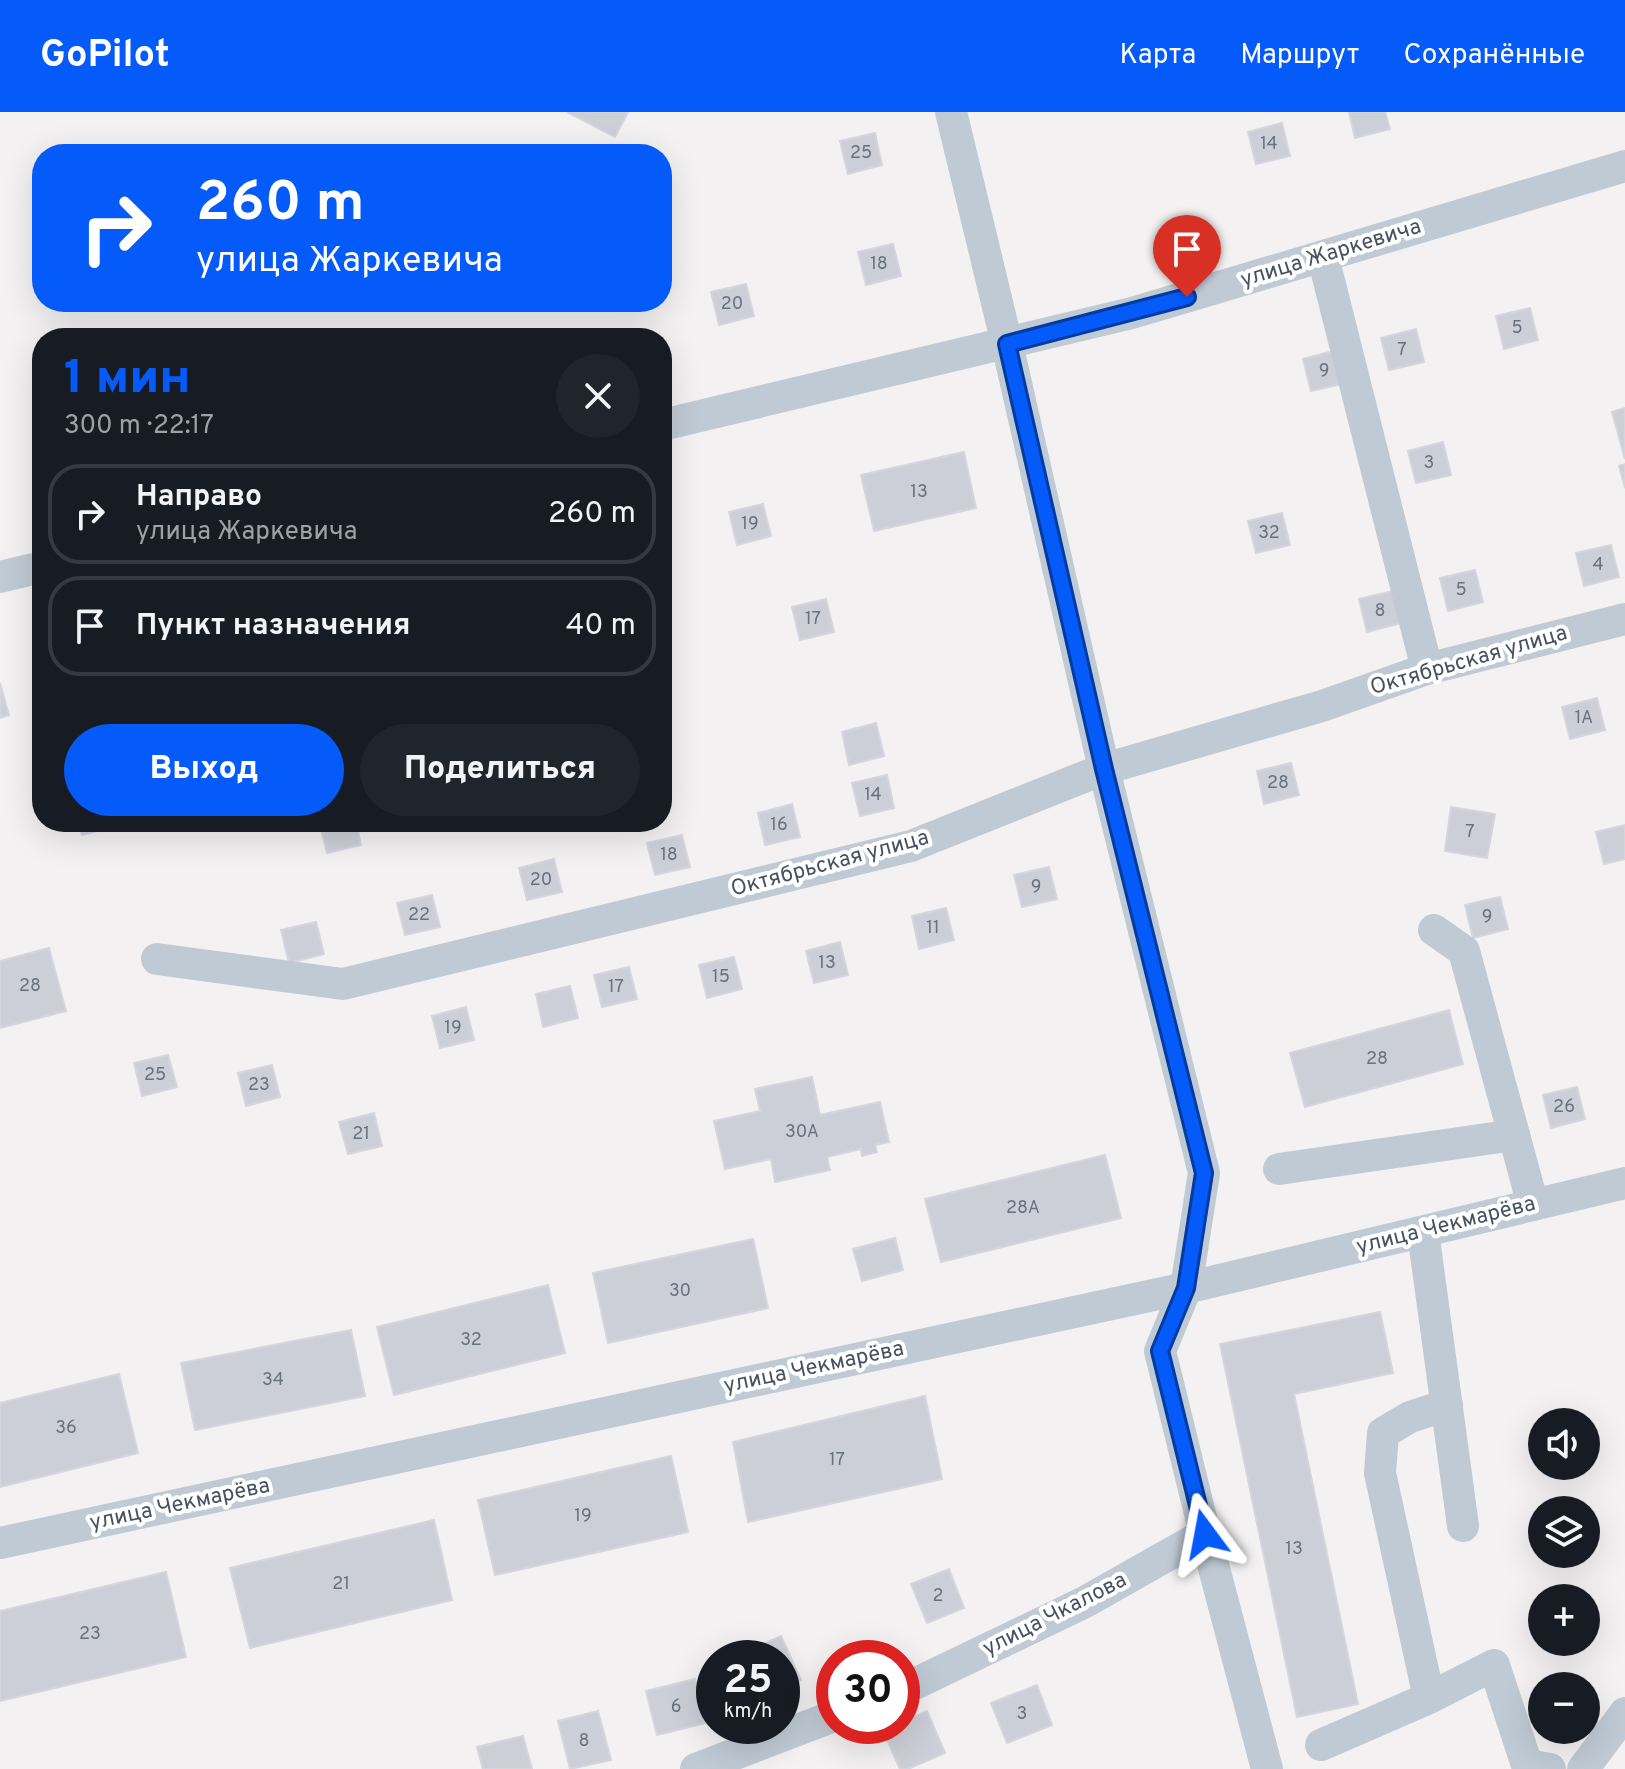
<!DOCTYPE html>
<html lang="ru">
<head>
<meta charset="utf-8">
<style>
  :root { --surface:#171b24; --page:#20242c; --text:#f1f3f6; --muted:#9ea1a6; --line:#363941; --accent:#055bf9 }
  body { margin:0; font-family:Overpass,sans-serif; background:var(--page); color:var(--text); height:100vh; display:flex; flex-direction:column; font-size:30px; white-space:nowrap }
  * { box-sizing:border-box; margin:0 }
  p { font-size:26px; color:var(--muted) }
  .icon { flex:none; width:44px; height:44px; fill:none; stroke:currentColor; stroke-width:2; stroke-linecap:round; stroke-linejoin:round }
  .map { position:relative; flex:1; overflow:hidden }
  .drawer { position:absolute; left:32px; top:216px; width:640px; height:504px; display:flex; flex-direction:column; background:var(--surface); border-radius:32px; box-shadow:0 8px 32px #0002 }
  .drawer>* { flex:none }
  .banner { position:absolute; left:32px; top:32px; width:640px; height:168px; border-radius:32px; box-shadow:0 8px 32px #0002; background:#055bf9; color:#fff; overflow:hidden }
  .tools { position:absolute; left:1528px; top:1296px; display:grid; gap:16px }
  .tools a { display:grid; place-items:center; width:72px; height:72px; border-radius:50%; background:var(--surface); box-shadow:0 8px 32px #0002; font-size:40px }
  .speed { position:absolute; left:696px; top:1528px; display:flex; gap:16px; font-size:40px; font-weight:700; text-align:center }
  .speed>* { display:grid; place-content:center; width:104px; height:104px; border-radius:50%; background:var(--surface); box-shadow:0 8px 32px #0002; line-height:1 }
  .speed small { font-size:20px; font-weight:400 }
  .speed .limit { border:12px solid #d22; background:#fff; color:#111 }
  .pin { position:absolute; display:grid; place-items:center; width:68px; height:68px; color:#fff; margin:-82px -34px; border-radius:50% 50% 50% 0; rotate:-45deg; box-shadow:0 0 8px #0007 }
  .pin .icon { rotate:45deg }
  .me { position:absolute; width:88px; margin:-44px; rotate:347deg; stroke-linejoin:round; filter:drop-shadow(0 0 6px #0008) }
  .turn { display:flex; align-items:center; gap:28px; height:168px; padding:0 32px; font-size:36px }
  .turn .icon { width:104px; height:104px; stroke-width:2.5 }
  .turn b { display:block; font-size:56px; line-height:68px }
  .round { display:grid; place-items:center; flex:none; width:84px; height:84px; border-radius:42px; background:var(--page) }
  .summary { display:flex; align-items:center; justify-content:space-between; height:136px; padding:0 32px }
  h1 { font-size:48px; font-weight:800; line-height:60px; color:var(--accent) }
  .button { display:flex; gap:16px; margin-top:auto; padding:16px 32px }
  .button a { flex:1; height:92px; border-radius:48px; background:var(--accent); color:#fff; font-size:32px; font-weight:800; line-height:92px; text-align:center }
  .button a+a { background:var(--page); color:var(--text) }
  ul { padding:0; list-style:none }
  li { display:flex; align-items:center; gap:24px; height:100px; margin:0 16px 12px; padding:0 16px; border:4px solid var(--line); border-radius:32px }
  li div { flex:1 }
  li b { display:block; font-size:30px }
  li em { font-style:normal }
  header { display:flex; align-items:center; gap:48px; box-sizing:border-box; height:112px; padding:0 40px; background:var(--accent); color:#fff }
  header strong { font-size:38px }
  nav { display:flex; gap:44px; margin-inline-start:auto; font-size:28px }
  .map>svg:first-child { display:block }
  .building { fill:#cccfd7; stroke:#d4d6dd; stroke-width:2 }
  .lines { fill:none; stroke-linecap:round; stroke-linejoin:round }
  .minor { stroke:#c0cad4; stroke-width:32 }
  .route-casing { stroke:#033ba2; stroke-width:20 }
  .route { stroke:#055bf9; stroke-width:14 }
  .labels { text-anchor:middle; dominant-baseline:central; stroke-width:8; stroke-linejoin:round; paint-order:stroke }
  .number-label { font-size:18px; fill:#68717e }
  .street-label { font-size:22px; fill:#465261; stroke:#fff }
</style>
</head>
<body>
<header>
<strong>GoPilot</strong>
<nav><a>Карта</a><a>Маршрут</a><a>Сохранённые</a></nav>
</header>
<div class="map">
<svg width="1625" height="1657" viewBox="0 0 1625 1657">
  <rect width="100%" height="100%" fill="#f3f1f1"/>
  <g class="building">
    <polygon points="567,0 628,0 615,25"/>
    <polygon points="1349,0 1385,0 1390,17 1355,26"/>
    <polygon points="1282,11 1290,44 1256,52 1248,20"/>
    <polygon points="875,21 882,53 848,62 840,29"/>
    <polygon points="893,132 901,164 866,173 858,140"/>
    <polygon points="746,172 754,204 719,213 711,180"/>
    <polygon points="1530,196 1538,228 1504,237 1496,204"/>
    <polygon points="1416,217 1424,250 1389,258 1381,226"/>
    <polygon points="1337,238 1346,271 1311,279 1303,247"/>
    <polygon points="1625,296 1625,347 1612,300"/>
    <polygon points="1443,330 1451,363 1416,371 1408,339"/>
    <polygon points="964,340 976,396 874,419 861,363"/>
    <polygon points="1625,352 1625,376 1619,354"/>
    <polygon points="763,392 771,424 737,433 729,400"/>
    <polygon points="1282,401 1290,433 1256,441 1248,409"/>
    <polygon points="1611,433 1619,465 1584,474 1576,441"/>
    <polygon points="1475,458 1483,490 1448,499 1440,466"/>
    <polygon points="1393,479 1401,511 1367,520 1359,487"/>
    <polygon points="826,487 834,520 800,528 792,495"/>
    <polygon points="0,571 9,603 0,606"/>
    <polygon points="1597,586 1605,618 1570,627 1562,595"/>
    <polygon points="876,611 884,644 849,653 842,620"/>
    <polygon points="1291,651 1299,683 1264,692 1257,659"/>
    <polygon points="887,663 894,696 860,704 852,671"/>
    <polygon points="792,692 800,725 765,733 758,701"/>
    <polygon points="1451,695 1495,702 1487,746 1445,739"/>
    <polygon points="78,710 115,710 116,714 82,723"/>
    <polygon points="319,710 356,710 361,733 327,741"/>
    <polygon points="1625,713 1625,747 1604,752 1596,720"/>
    <polygon points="682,723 690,755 655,763 647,731"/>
    <polygon points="554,747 562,780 527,788 519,756"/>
    <polygon points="1049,755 1057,787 1022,795 1014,763"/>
    <polygon points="432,783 440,815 405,823 397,791"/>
    <polygon points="1500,785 1508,817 1473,826 1465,793"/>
    <polygon points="946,796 954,828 919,837 912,804"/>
    <polygon points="316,810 324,842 289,851 281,818"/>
    <polygon points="840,830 848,863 814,871 806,839"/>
    <polygon points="49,836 66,899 0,916 0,849"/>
    <polygon points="734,845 742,877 707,886 699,853"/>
    <polygon points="629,855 637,887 602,895 594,863"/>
    <polygon points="570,874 578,906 543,915 536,882"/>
    <polygon points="466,895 474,928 440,936 432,904"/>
    <polygon points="1449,898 1463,952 1305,995 1290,941"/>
    <polygon points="168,943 177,975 142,984 134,951"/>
    <polygon points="272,953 280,985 246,994 238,961"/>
    <polygon points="812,965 820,1003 880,990 889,1030 875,1033 877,1040 862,1044 861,1037 827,1045 830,1058 775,1070 771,1047 725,1057 714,1009 760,999 755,977"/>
    <polygon points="1577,975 1585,1007 1551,1016 1543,983"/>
    <polygon points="374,1001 382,1034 348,1042 339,1010"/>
    <polygon points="1105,1043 1121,1106 941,1150 925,1087"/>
    <polygon points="895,1126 903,1158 862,1169 853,1137"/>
    <polygon points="753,1127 768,1196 608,1231 593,1161"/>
    <polygon points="548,1173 565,1241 394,1283 377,1215"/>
    <polygon points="1380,1200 1393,1261 1294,1282 1358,1592 1297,1605 1220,1232"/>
    <polygon points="351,1218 365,1284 195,1318 181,1251"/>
    <polygon points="119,1262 138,1341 0,1375 0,1291"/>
    <polygon points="925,1284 942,1367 748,1410 733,1330"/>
    <polygon points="671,1344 688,1420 495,1463 478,1388"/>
    <polygon points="434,1408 452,1488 250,1536 230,1456"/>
    <polygon points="949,1457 964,1496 927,1511 911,1472"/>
    <polygon points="166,1460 186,1545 0,1589 0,1499"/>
    <polygon points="781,1524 801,1568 782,1576 782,1546 743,1546 741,1542"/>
    <polygon points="695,1567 706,1611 657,1623 646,1579"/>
    <polygon points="1037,1573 1052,1613 1007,1631 991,1591"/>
    <polygon points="598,1599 611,1648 570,1657 558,1609"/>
    <polygon points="927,1599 945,1641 908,1657 900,1657 883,1619 894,1614 902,1614 902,1610"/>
    <polygon points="523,1624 532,1657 483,1657 477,1635"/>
  </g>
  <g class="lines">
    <g class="minor">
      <polyline points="951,0 1007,232 1104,657 1204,1061 1186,1176 1160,1239 1205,1422 1267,1657"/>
      <polyline points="1323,145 1427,557"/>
      <polyline points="662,313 1132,201 1625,54"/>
      <polyline points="0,465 42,455"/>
      <polyline points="1434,818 1464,839 1533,1093"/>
      <polyline points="157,847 343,872 911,734 1104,657 1322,594 1427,557 1625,507"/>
      <polyline points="1279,1057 1514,1023"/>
      <polyline points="1423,1120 1463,1414"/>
      <polyline points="0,1431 1186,1176 1625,1071"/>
      <polyline points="902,1578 1085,1490 1205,1422"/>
      <polyline points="1429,1586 1494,1553 1527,1653 1550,1657"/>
      <polyline points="1321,1633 1429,1586 1380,1361 1383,1321 1410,1305 1447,1293"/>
      <polyline points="696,1657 834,1604"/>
      <polyline points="1583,1657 1625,1601"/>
    </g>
  </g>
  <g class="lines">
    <defs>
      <polyline id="route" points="1187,185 1007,232 1104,657 1204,1061 1186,1176 1160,1239 1205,1422"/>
    </defs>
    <use href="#route" class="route-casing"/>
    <use href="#route" class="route"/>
  </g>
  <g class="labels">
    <g class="number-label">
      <text x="1269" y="32">14</text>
      <text x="861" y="41">25</text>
      <text x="879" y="152">18</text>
      <text x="732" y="192">20</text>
      <text x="1517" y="216">5</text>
      <text x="1402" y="238">7</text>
      <text x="1324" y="259">9</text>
      <text x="1429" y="351">3</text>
      <text x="919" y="380">13</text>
      <text x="750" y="412">19</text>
      <text x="1269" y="421">32</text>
      <text x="1598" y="453">4</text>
      <text x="1461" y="478">5</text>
      <text x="1380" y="499">8</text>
      <text x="813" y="507">17</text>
      <text x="1584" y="606">1А</text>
      <text x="1278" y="671">28</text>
      <text x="873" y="683">14</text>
      <text x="779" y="713">16</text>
      <text x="1470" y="720">7</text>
      <text x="669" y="743">18</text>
      <text x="541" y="768">20</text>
      <text x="1036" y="775">9</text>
      <text x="419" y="803">22</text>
      <text x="1487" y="805">9</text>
      <text x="933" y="816">11</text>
      <text x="827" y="851">13</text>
      <text x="721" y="865">15</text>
      <text x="30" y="874">28</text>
      <text x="616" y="875">17</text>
      <text x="453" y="916">19</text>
      <text x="1377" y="947">28</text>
      <text x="155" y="963">25</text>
      <text x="259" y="973">23</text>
      <text x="1564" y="995">26</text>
      <text x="802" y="1020">30А</text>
      <text x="361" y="1022">21</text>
      <text x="1023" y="1096">28А</text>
      <text x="680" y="1179">30</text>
      <text x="471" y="1228">32</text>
      <text x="273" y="1268">34</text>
      <text x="66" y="1316">36</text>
      <text x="837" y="1348">17</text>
      <text x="583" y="1404">19</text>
      <text x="1294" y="1437">13</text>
      <text x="341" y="1472">21</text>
      <text x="938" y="1484">2</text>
      <text x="90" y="1522">23</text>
      <text x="676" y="1595">6</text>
      <text x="1022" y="1602">3</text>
      <text x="584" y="1629">8</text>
    </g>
    <g class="street-label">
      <text transform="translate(1331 142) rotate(-17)">улица Жаркевича</text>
      <text transform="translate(1469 549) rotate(-16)">Октябрьская улица</text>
      <text transform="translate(830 752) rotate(-15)">Октябрьская улица</text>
      <text transform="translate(1446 1114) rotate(-14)">улица Чекмарёва</text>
      <text transform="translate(814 1256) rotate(-12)">улица Чекмарёва</text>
      <text transform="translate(180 1393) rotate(-12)">улица Чекмарёва</text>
      <text transform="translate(1055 1503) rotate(-27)">улица Чкалова</text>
    </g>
  </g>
</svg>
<div class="tools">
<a><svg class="icon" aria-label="sound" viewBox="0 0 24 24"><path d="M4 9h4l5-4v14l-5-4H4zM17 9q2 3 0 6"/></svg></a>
<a><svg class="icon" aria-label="layers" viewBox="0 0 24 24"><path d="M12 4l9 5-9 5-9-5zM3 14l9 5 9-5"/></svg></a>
<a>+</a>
<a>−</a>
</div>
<div class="speed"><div>25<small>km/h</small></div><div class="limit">30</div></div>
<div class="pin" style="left:1187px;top:185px;background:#d93025"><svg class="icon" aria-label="arrive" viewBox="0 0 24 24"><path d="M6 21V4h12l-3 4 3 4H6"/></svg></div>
<svg class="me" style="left:1205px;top:1422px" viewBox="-20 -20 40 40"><path d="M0-17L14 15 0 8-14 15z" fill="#055bf9" stroke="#fff" stroke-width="4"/></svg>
<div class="banner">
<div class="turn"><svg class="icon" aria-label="right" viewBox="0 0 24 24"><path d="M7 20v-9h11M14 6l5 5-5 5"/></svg><div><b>260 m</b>улица Жаркевича</div></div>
</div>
<section class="drawer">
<div class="summary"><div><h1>1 мин</h1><p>300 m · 22:17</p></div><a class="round"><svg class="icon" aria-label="close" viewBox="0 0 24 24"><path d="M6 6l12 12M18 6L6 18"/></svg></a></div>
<ul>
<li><svg class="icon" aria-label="right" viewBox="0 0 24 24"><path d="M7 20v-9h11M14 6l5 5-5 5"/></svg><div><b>Направо</b><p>улица Жаркевича</p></div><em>260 m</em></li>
<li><svg class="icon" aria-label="arrive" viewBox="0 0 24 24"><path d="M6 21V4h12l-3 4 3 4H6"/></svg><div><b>Пункт назначения</b></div><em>40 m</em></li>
</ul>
<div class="button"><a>Выход</a><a>Поделиться</a></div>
</section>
</div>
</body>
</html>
